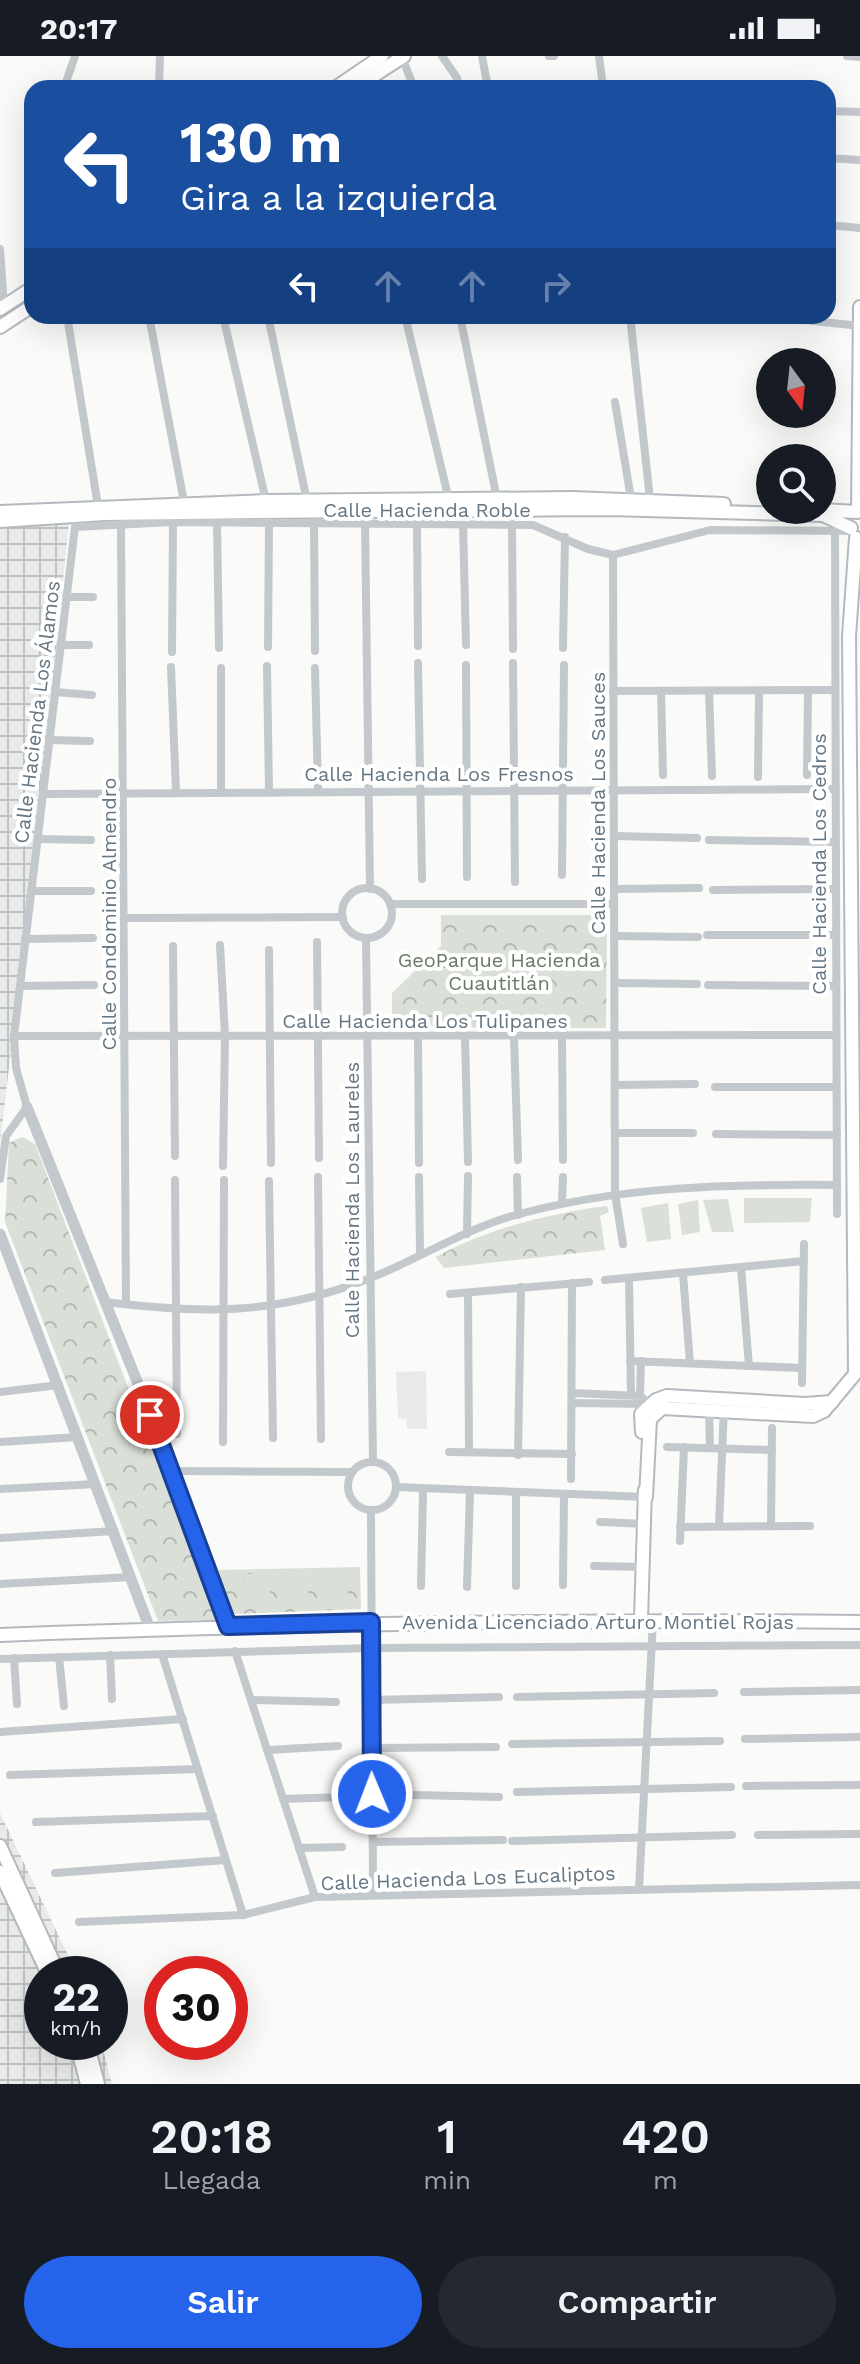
<!DOCTYPE html>
<html lang="es">
<head>
<meta charset="utf-8">
<style>
  :root { --surface:#171b24; --page:#242831; --text:#f1f3f6; --muted:#9ea1a6; --accent:#2563eb }
  body { margin:0; font-family:"Work Sans",sans-serif; background:var(--page); color:var(--text); height:100vh; display:flex; flex-direction:column; font-size:30px; white-space:nowrap }
  * { box-sizing:border-box; margin:0 }
  p { font-size:26px; color:var(--muted) }
  .icon { flex:none; width:44px; height:44px; fill:none; stroke:currentColor; stroke-width:2; stroke-linecap:round; stroke-linejoin:round }
  .map { position:relative; height:2028px; overflow:hidden }
  .details { display:flex; flex-direction:column; background:var(--surface); flex:1 }
  .details>* { flex:none }
  .hud { position:absolute; left:24px; top:24px; width:812px; height:244px; border-radius:24px; box-shadow:0 8px 32px #0002; background:#1a4fa0; color:#fff; overflow:hidden }
  .needle { width:52px; rotate:165deg }
  .buttons { position:absolute; left:756px; top:292px; display:grid; gap:16px }
  .buttons a { display:grid; place-items:center; width:80px; height:80px; border-radius:50%; background:var(--surface); box-shadow:0 8px 32px #0002; font-size:40px }
  .speed { position:absolute; left:24px; top:1900px; display:flex; gap:16px; font-size:40px; font-weight:700; text-align:center }
  .speed>* { display:grid; place-content:center; width:104px; height:104px; border-radius:50%; background:var(--surface); box-shadow:0 8px 32px #0002; line-height:1 }
  .speed small { font-size:20px; font-weight:400 }
  .speed .limit { border:12px solid #d22; background:#fff; color:#111 }
  .pin { position:absolute; display:grid; place-items:center; width:68px; height:68px; color:#fff; margin:-34px; border:4px solid #fff; border-radius:50%; box-shadow:0 2px 8px #0007 }
  .me { position:absolute; width:88px; margin:-44px; rotate:359deg; stroke-linejoin:round; filter:drop-shadow(0 0 6px #0008) }
  .turn { display:flex; align-items:center; gap:28px; height:168px; padding:0 24px; font-size:36px }
  .turn .icon { width:104px; height:104px; stroke-width:2.5 }
  .turn b { display:block; font-size:56px; line-height:68px }
  .lanes { display:flex; align-items:center; height:76px; padding:0 24px; background:#0003; justify-content:center; gap:40px; direction:ltr }
  .lanes .off { opacity:.35 }
  .eta { display:flex; justify-content:space-evenly; align-items:center; height:136px; text-align:center }
  .eta b { font-size:48px; font-weight:600; line-height:56px }
  .cta { display:flex; gap:16px; margin-top:auto; padding:16px 24px }
  .cta a { flex:1; height:92px; border-radius:48px; background:var(--accent); color:#fff; font-size:32px; font-weight:600; line-height:92px; text-align:center }
  .cta a+a { background:var(--page); color:var(--text) }
  .status { display:flex; justify-content:space-between; align-items:center; height:56px; padding:0 40px; background:var(--surface); direction:ltr }
  .status svg { height:22px; fill:currentColor }
  .map>svg:first-child { display:block }
  .built { fill:#e8e9e9 }
  .industrial { fill:url(#industrial-grid) }
  .park { fill:url(#park-crowns) }
  .pitch { fill:#dadfd7 }
  .lines { fill:none; stroke-linecap:round; stroke-linejoin:round }
  .secondary-casing { stroke:#b3babf; stroke-width:16 }
  .minor { stroke:#c3c8cc; stroke-width:8 }
  .tertiary { stroke:#c3c8cc; stroke-width:11 }
  .secondary { stroke:#fff; stroke-width:12 }
  .route-casing { stroke:#184099; stroke-width:20 }
  .route { stroke:#2563eb; stroke-width:14 }
  .labels { text-anchor:middle; dominant-baseline:central; stroke-width:8; stroke-linejoin:round; paint-order:stroke }
  .street-label { font-size:20px; fill:#657683; stroke:#fff }
  .park-label { font-size:20px; fill:#687a64; stroke:#fff }
</style>
</head>
<body>
<div class="status"><b>20:17</b><svg viewBox="0 0 49 12"><path d="M0 12V9h3v3zM5 12V6h3v6zM10 12V3h3v9zM15 12V0h3v12zM26 1h20v11H26zM47 4h2v5h-2z"/></svg></div>
<div class="map">
<svg width="860" height="2028" viewBox="0 0 860 2028">
  <defs>
    <pattern id="industrial-grid" width="8" height="8" patternUnits="userSpaceOnUse" patternTransform="scale(2)"><rect width="8" height="8" fill="#e8e9e9"/><path d="M0 4h8M4 0v8" fill="none" stroke="#c0c1c2"/></pattern>
    <pattern id="park-crowns" width="20" height="18" patternUnits="userSpaceOnUse" patternTransform="scale(2)"><rect width="20" height="18" fill="#dadfd7"/><path d="M2 6a3 3 0 1 1 6 0M12 15a3 3 0 1 1 6 0" fill="none" stroke="#b4b9b4"/></pattern>
  </defs>
  <rect width="100%" height="100%" fill="#fafaf8"/>
  <polygon class="built" points="426,1315 427,1373 407,1373 407,1363 398,1362 396,1316"/>
  <g class="industrial">
    <polygon points="69,466 40,753 0,1087 0,473"/>
    <polygon points="0,1757 77,1918 42,1918 42,1986 101,1986 112,2028 0,2028"/>
  </g>
  <g class="park">
    <polygon points="441,859 607,859 606,972 392,971 392,937 441,890"/>
    <polygon points="22,1081 35,1088 217,1564 158,1565 5,1166 9,1087"/>
    <path d="M 607,1150 L 609,1156 L 600,1160 L 605,1194 L 444,1212 L 436,1201 C 487,1173 550,1157 607,1150 Z"/>
    <polygon points="360,1511 361,1553 234,1558 218,1514"/>
  </g>
  <g class="pitch">
    <polygon points="744,1142 812,1142 810,1166 744,1167"/>
    <polygon points="728,1143 734,1176 712,1176 703,1144"/>
    <polygon points="698,1144 700,1176 682,1179 678,1148"/>
    <polygon points="668,1147 671,1183 647,1186 641,1152"/>
    <polygon points="347,1513 348,1550 322,1551 321,1514"/>
    <polygon points="306,1515 310,1549 283,1550 281,1516"/>
    <polygon points="243,1518 269,1518 271,1548 246,1547"/>
  </g>
  <g class="lines">
    <defs>
      <g id="secondary">
        <polyline points="335,32 382,0"/>
        <polyline points="355,32 404,0"/>
        <polyline points="0,253 32,232"/>
        <polyline points="0,271 32,250"/>
        <polyline points="821,454 857,456"/>
        <polyline points="858,455 860,251"/>
        <polyline points="0,456 266,445 572,442 724,448"/>
        <polyline points="0,465 104,458 257,456 608,453 823,459 851,472"/>
        <polyline points="642,1376 641,1358 656,1344 667,1340 805,1348 832,1346"/>
        <polyline points="646,1441 650,1363 662,1352 813,1360 824,1355 855,1318 849,580 856,482"/>
        <polyline points="641,1563 645,1434"/>
        <path d="M 0,1579 C 287,1568 573,1563 860,1566"/>
        <polyline points="0,1790 59,1918"/>
        <polyline points="0,1816 48,1918"/>
        <polyline points="76,1986 87,2028"/>
        <polyline points="87,1986 98,2028"/>
      </g>
    </defs>
    <use href="#secondary" class="secondary-casing"/>
    <g class="minor">
      <polyline points="442,0 457,22 459,32"/>
      <polyline points="482,0 488,32"/>
      <polyline points="549,0 554,0"/>
      <polyline points="599,0 603,31"/>
      <polyline points="847,0 860,1"/>
      <polyline points="402,1 414,32"/>
      <polyline points="552,30 602,28"/>
      <polyline points="64,32 75,0"/>
      <polyline points="159,32 160,0"/>
      <polyline points="828,55 860,56"/>
      <polyline points="828,102 860,104"/>
      <polyline points="828,169 860,172"/>
      <polyline points="0,193 4,251"/>
      <polyline points="67,260 98,450"/>
      <polyline points="149,260 184,446"/>
      <polyline points="223,260 266,445"/>
      <polyline points="268,260 307,445"/>
      <polyline points="405,260 449,444"/>
      <polyline points="460,260 497,443"/>
      <polyline points="630,260 650,443"/>
      <polyline points="768,260 860,270"/>
      <polyline points="615,346 631,443"/>
      <polyline points="217,466 219,592"/>
      <polyline points="314,466 315,595"/>
      <polyline points="365,466 370,833"/>
      <polyline points="417,466 418,590"/>
      <polyline points="463,467 466,589"/>
      <polyline points="121,468 126,1248"/>
      <polyline points="512,468 513,593"/>
      <polyline points="835,474 837,1158"/>
      <polyline points="613,499 615,1138 623,1188"/>
      <polyline points="66,541 93,541"/>
      <polyline points="61,589 89,589"/>
      <polyline points="268,591 269,466"/>
      <polyline points="563,592 565,481"/>
      <polyline points="172,596 173,466"/>
      <polyline points="418,607 422,823"/>
      <polyline points="513,607 515,826"/>
      <polyline points="466,609 467,821"/>
      <polyline points="267,610 269,735"/>
      <polyline points="171,611 176,736"/>
      <polyline points="221,612 221,736"/>
      <polyline points="315,612 318,734"/>
      <polyline points="613,635 835,634"/>
      <polyline points="661,635 663,719"/>
      <polyline points="709,635 712,720"/>
      <polyline points="55,636 92,639"/>
      <polyline points="49,684 90,685"/>
      <polyline points="807,719 808,634"/>
      <polyline points="758,721 759,635"/>
      <polyline points="43,738 835,733"/>
      <polyline points="614,780 697,782"/>
      <polyline points="38,783 91,784"/>
      <polyline points="709,784 834,786"/>
      <polyline points="562,819 564,609"/>
      <circle cx="367" cy="857" r="25"/>
      <polyline points="614,833 699,832"/>
      <polyline points="713,834 835,833"/>
      <polyline points="31,835 91,835"/>
      <polyline points="390,848 614,848"/>
      <polyline points="125,862 343,861"/>
      <polyline points="707,879 835,879"/>
      <polyline points="614,880 698,881"/>
      <polyline points="366,882 373,1406"/>
      <polyline points="25,883 93,882"/>
      <polyline points="317,886 319,1102"/>
      <polyline points="220,889 225,980 223,1110"/>
      <polyline points="173,890 175,1100"/>
      <polyline points="269,894 271,1107"/>
      <polyline points="615,927 697,928"/>
      <polyline points="708,929 836,930"/>
      <polyline points="20,930 94,929"/>
      <polyline points="14,980 836,979"/>
      <polyline points="465,980 468,1106"/>
      <polyline points="418,981 419,1107"/>
      <polyline points="514,981 518,1104"/>
      <polyline points="562,981 563,1104"/>
      <polyline points="615,1029 695,1028"/>
      <polyline points="715,1031 836,1031"/>
      <polyline points="615,1077 693,1077"/>
      <polyline points="716,1078 837,1079"/>
      <polyline points="318,1121 321,1383"/>
      <polyline points="419,1121 420,1197"/>
      <polyline points="517,1121 518,1159"/>
      <polyline points="0,1123 6,1080 27,1051 16,1012 14,980 75,471 173,466 533,469 588,493 613,499 710,474 851,475"/>
      <polyline points="175,1124 177,1378"/>
      <polyline points="269,1125 273,1382"/>
      <polyline points="562,1147 563,1121"/>
      <polyline points="467,1178 468,1120"/>
      <polyline points="741,1211 749,1310"/>
      <polyline points="683,1218 690,1307"/>
      <polyline points="629,1222 631,1339"/>
      <polyline points="605,1224 804,1205"/>
      <polyline points="468,1237 469,1396"/>
      <polyline points="450,1238 589,1226"/>
      <path d="M 106,1246 C 202,1258 276,1259 368,1223 C 417,1204 461,1175 512,1160 C 619,1130 727,1128 837,1129"/>
      <polyline points="630,1305 802,1312"/>
      <polyline points="802,1327 804,1188"/>
      <polyline points="0,1336 59,1329"/>
      <polyline points="572,1337 640,1340 654,1351"/>
      <polyline points="640,1340 641,1305"/>
      <polyline points="572,1347 649,1348"/>
      <polyline points="709,1351 710,1392"/>
      <polyline points="0,1386 78,1381"/>
      <polyline points="223,1386 224,1124"/>
      <polyline points="667,1391 772,1394"/>
      <polyline points="449,1396 572,1398"/>
      <polyline points="518,1399 521,1231"/>
      <circle cx="372" cy="1430" r="24"/>
      <polyline points="173,1415 351,1416"/>
      <polyline points="571,1423 572,1227"/>
      <polyline points="396,1431 646,1441"/>
      <polyline points="0,1433 96,1428"/>
      <polyline points="371,1454 373,1839"/>
      <polyline points="600,1466 645,1468"/>
      <polyline points="719,1470 724,1351"/>
      <polyline points="771,1470 772,1372"/>
      <polyline points="680,1471 810,1470"/>
      <polyline points="0,1482 114,1475"/>
      <polyline points="680,1485 684,1391"/>
      <polyline points="594,1510 644,1511"/>
      <polyline points="0,1528 131,1521"/>
      <polyline points="563,1529 564,1438"/>
      <polyline points="421,1530 423,1434"/>
      <polyline points="516,1530 516,1436"/>
      <polyline points="467,1531 470,1435"/>
      <polyline points="235,1595 315,1841"/>
      <polyline points="162,1598 243,1859"/>
      <polyline points="110,1599 112,1643"/>
      <polyline points="59,1601 64,1650"/>
      <polyline points="14,1602 17,1648"/>
      <polyline points="0,1603 371,1592 860,1589"/>
      <polyline points="744,1636 860,1634"/>
      <polyline points="517,1641 714,1637"/>
      <polyline points="251,1644 336,1646"/>
      <polyline points="371,1644 499,1641"/>
      <polyline points="0,1676 183,1663"/>
      <polyline points="745,1683 860,1681"/>
      <polyline points="512,1688 720,1685"/>
      <polyline points="372,1692 496,1691"/>
      <polyline points="267,1694 338,1690"/>
      <polyline points="10,1719 198,1713"/>
      <polyline points="746,1730 860,1729"/>
      <polyline points="517,1736 731,1731"/>
      <polyline points="372,1738 499,1741"/>
      <polyline points="283,1743 342,1741"/>
      <polyline points="36,1766 213,1760"/>
      <polyline points="758,1779 860,1778"/>
      <polyline points="512,1785 732,1779"/>
      <polyline points="373,1786 503,1784"/>
      <polyline points="299,1792 342,1791"/>
      <polyline points="55,1817 226,1804"/>
      <polyline points="639,1833 653,1564"/>
      <polyline points="79,1866 243,1859 315,1841 860,1829"/>
    </g>
    <g class="tertiary">
      <polyline points="27,1051 173,1415 228,1570"/>
      <polyline points="0,1178 150,1573"/>
    </g>
    <use href="#secondary" class="secondary"/>
  </g>
  <g class="lines">
    <defs>
      <polyline id="route" points="150,1359 228,1570 371,1566 372,1738"/>
    </defs>
    <use href="#route" class="route-casing"/>
    <use href="#route" class="route"/>
  </g>
  <g class="labels">
    <g class="street-label">
      <text x="427" y="454">Calle Hacienda Roble</text>
      <text transform="translate(37 656) rotate(-83)">Calle Hacienda Los Álamos</text>
      <text x="439" y="718">Calle Hacienda Los Fresnos</text>
      <text transform="translate(598 747) rotate(-90)">Calle Hacienda Los Sauces</text>
      <text transform="translate(819 808) rotate(-90)">Calle Hacienda Los Cedros</text>
      <text transform="translate(109 858) rotate(-90)">Calle Condominio Almendro</text>
      <text x="425" y="965">Calle Hacienda Los Tulipanes</text>
      <text transform="translate(352 1144) rotate(-90)">Calle Hacienda Los Laureles</text>
      <text x="598" y="1566">Avenida Licenciado Arturo Montiel Rojas</text>
      <text transform="translate(468 1822) rotate(-2)">Calle Hacienda Los Eucaliptos</text>
    </g>
    <g class="park-label">
      <text x="499" y="904">GeoParque Hacienda<tspan x="499" dy="23">Cuautitlán</tspan></text>
    </g>
  </g>
</svg>
<div class="buttons">
<a><svg class="needle" viewBox="-14 -14 28 28"><path d="M0-13l5 13h-10z" fill="#e53935"/><path d="M0 13l5-13h-10z" fill="#9ea1a6"/></svg></a>
<a><svg class="icon" aria-label="search" viewBox="0 0 24 24"><circle cx="10" cy="10" r="6"/><path d="M15 15l6 6"/></svg></a>
</div>
<div class="speed"><div>22<small>km/h</small></div><div class="limit">30</div></div>
<div class="pin" style="left:150px;top:1359px;background:#d93025"><svg class="icon" aria-label="arrive" viewBox="0 0 24 24"><path d="M6 21V4h12l-3 4 3 4H6"/></svg></div>
<svg class="me" style="left:372px;top:1738px" viewBox="-20 -20 40 40"><circle r="17" fill="#2563eb" stroke="#fff" stroke-width="3"/><path d="M0-11L8 9 0 5-8 9z" fill="#fff"/></svg>
<div class="hud">
<div class="turn"><svg class="icon" aria-label="left" viewBox="0 0 24 24"><path d="M17 20v-9H6M10 6l-5 5 5 5"/></svg><div><b>130 m</b>Gira a la izquierda</div></div>
<div class="lanes"><svg class="icon" aria-label="left" viewBox="0 0 24 24"><path d="M17 20v-9H6M10 6l-5 5 5 5"/></svg><svg class="icon off" aria-label="ahead" viewBox="0 0 24 24"><path d="M12 20V5M6 11l6-6 6 6"/></svg><svg class="icon off" aria-label="ahead" viewBox="0 0 24 24"><path d="M12 20V5M6 11l6-6 6 6"/></svg><svg class="icon off" aria-label="right" viewBox="0 0 24 24"><path d="M7 20v-9h11M14 6l5 5-5 5"/></svg></div>
</div>
</div>
<section class="details">
<div class="eta">
<div><b>20:18</b><p>Llegada</p></div>
<div><b>1</b><p>min</p></div>
<div><b>420</b><p>m</p></div>
</div>
<div class="cta"><a>Salir</a><a>Compartir</a></div>
</section>
</body>
</html>
